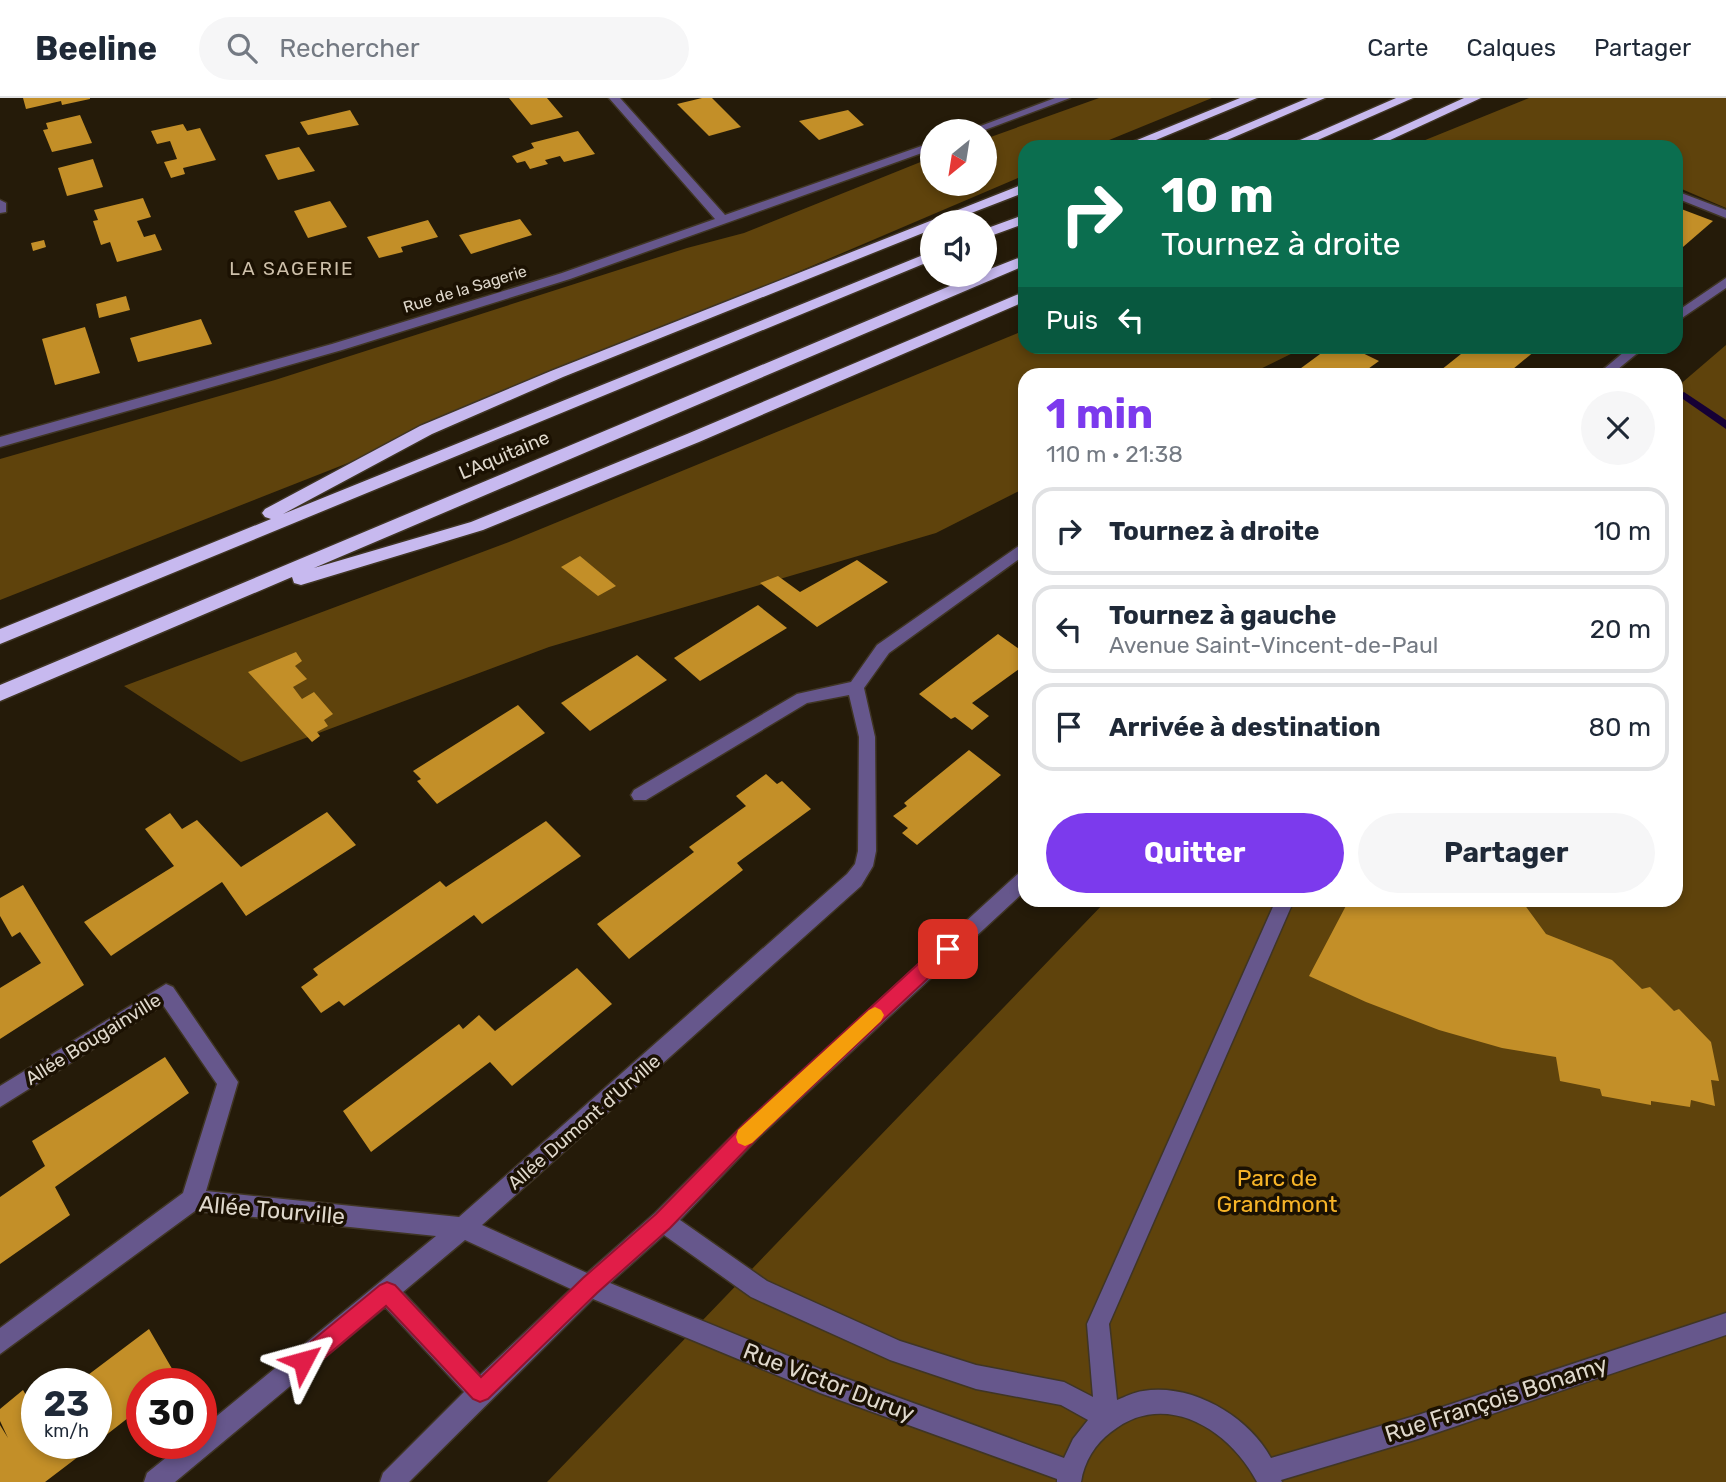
<!DOCTYPE html>
<html lang="fr">
<head>
<meta charset="utf-8">
<style>
  :root { --surface:#fff; --page:#f6f6f7; --text:#1f2937; --muted:#747a83; --line:#e0e1e3; --accent:#7c3aed }
  body { margin:0; font-family:Rubik,sans-serif; background:var(--page); color:var(--text); height:100vh; display:flex; flex-direction:column; font-size:26px; white-space:nowrap }
  * { box-sizing:border-box; margin:0 }
  p { font-size:23px; color:var(--muted) }
  .icon { flex:none; width:38px; height:38px; fill:none; stroke:currentColor; stroke-width:2; stroke-linecap:round; stroke-linejoin:round }
  .map { position:relative; flex:1; overflow:hidden }
  .drawer { position:absolute; left:1018px; top:270px; width:665px; height:539px; display:flex; flex-direction:column; background:var(--surface); border-radius:21px; box-shadow:0 4px 10px #0003 }
  .drawer>* { flex:none }
  .guide { position:absolute; left:1018px; top:42px; width:665px; height:214px; border-radius:21px; box-shadow:0 4px 10px #0003; background:#0b6e4f; color:#fff; overflow:hidden }
  .needle { width:46px; rotate:210deg }
  .controls { position:absolute; left:920px; top:21px; display:grid; gap:14px }
  .controls a { display:grid; place-items:center; width:77px; height:77px; border-radius:50%; background:var(--surface); box-shadow:0 4px 10px #0003; font-size:35px }
  .speed { position:absolute; left:21px; top:1270px; display:flex; gap:14px; font-size:35px; font-weight:700; text-align:center }
  .speed>* { display:grid; place-content:center; width:91px; height:91px; border-radius:50%; background:var(--surface); box-shadow:0 4px 10px #0003; line-height:1 }
  .speed small { font-size:18px; font-weight:400 }
  .speed .limit { border:10px solid #d22; background:#fff; color:#111 }
  .pin { position:absolute; display:grid; place-items:center; width:60px; height:60px; color:#fff; margin:-30px; border-radius:14px; box-shadow:0 4px 10px #0006 }
  .me { position:absolute; width:77px; margin:-38px; rotate:51deg; stroke-linejoin:round; filter:drop-shadow(0 0 5px #0008) }
  .turn { display:flex; align-items:center; gap:24px; height:147px; padding:0 28px; font-size:32px }
  .turn .icon { width:91px; height:91px; stroke-width:2.5 }
  .turn b { display:block; font-size:49px; line-height:60px }
  .then { display:flex; align-items:center; height:66px; padding:0 28px; background:#0003; gap:14px; font-size:26px }
  .round { display:grid; place-items:center; flex:none; width:74px; height:74px; border-radius:37px; background:var(--page) }
  .head { display:flex; align-items:center; justify-content:space-between; height:119px; padding:0 28px }
  h1 { font-size:42px; font-weight:700; line-height:52px; color:var(--accent) }
  .button { display:flex; gap:14px; margin-top:auto; padding:14px 28px }
  .button a { flex:1; height:80px; border-radius:42px; background:var(--accent); color:#fff; font-size:28px; font-weight:700; line-height:80px; text-align:center }
  .button a+a { background:var(--page); color:var(--text) }
  ul { padding:0; list-style:none }
  li { display:flex; align-items:center; gap:21px; height:88px; margin:0 14px 10px; padding:0 14px; border:4px solid var(--line); border-radius:21px }
  li div { flex:1 }
  li b { display:block; font-size:26px }
  li em { font-style:normal }
  header { display:flex; align-items:center; gap:42px; box-sizing:border-box; height:98px; padding:0 35px; background:var(--surface); border-bottom:2px solid var(--line) }
  header strong { font-size:33px }
  nav { display:flex; gap:38px; margin-inline-start:auto; font-size:24px }
  .search { width:490px; height:63px; background:var(--page); display:flex; align-items:center; gap:18px; box-sizing:border-box; padding:0 24px; border-radius:38px; color:var(--muted); font-size:26px }
  .map>svg:first-child { display:block }
  .forest { fill:#5f430c }
  .lines { fill:none; stroke-linecap:round; stroke-linejoin:round }
  .stream { fill:#160035; fill-rule:evenodd }
  .building { fill:#c38f28 }
  .minor-casing { stroke:#3f3524; stroke-width:3 }
  .highway-casing { stroke:#3f3524; stroke-width:3 }
  .minor { fill:#66578c; fill-rule:evenodd }
  .highway { fill:#c7b9ef; fill-rule:evenodd }
  .route { fill:#e11d48; stroke:#92132f; stroke-width:2 }
  .slow { fill:#f59e0b }
  .labels { text-anchor:middle; dominant-baseline:central; stroke-width:7; stroke-linejoin:round; paint-order:stroke }
  .far-street-label { font-size:16px; fill:#dfd8cc; stroke:#1b1102 }
  .far-quarter-label { font-size:19px; letter-spacing:2px; fill:#cec0aa; stroke:#1b1102 }
  .street-label { font-size:19px; fill:#dfd8cc; stroke:#1b1102 }
  .near-park-label { font-size:23px; fill:#f7b428; stroke:#1b1102 }
  .near-street-label { font-size:23px; fill:#dfd8cc; stroke:#1b1102 }
</style>
</head>
<body>
<header>
<strong>Beeline</strong>
<div class="search"><svg class="icon" aria-label="search" viewBox="0 0 24 24"><circle cx="10" cy="10" r="6"/><path d="M15 15l6 6"/></svg>Rechercher</div>
<nav><a>Carte</a><a>Calques</a><a>Partager</a></nav>
</header>
<div class="map">
<svg width="1726" height="1384" viewBox="0 0 1726 1384">
  <rect width="100%" height="100%" fill="#251b09"/>
  <g class="forest">
    <polygon points="1099,0 1212,0 1092,49 1026,49 1025,77 376,354 0,502 0,361 275,282 687,150 744,135 933,59 933,86 985,86 985,41"/>
    <polygon points="1529,0 1726,0 1726,110 1677,89 1676,49 1408,49"/>
    <polygon points="1025,232 1026,248 1305,249 1250,276 1026,276 1025,390 936,435 549,549 241,664 124,588 509,444"/>
    <polygon points="1726,247 1726,1384 547,1384 1107,802 1676,802 1677,289"/>
  </g>
  <g class="lines">
    <polygon class="stream" points="1684,294 1726,322 1726,331 1680,299 1679,297"/>
  </g>
  <g class="building">
    <polygon points="23,0 90,0 90,1 62,7 61,3 26,11"/>
    <polygon points="509,0 547,0 563,19 531,27"/>
    <polygon points="702,0 712,0 741,29 709,38 677,6"/>
    <polygon points="350,12 359,27 308,37 300,24"/>
    <polygon points="848,12 864,27 819,42 799,23"/>
    <polygon points="80,17 92,45 52,54 43,32 48,31 46,25"/>
    <polygon points="183,26 187,33 200,30 216,62 183,70 185,76 171,80 164,64 177,61 170,43 157,46 151,33"/>
    <polygon points="578,33 595,56 564,64 560,58 545,62 548,66 530,71 525,63 517,65 512,58 534,50 531,45"/>
    <polygon points="299,49 315,73 278,82 265,57"/>
    <polygon points="93,61 103,89 67,98 58,70"/>
    <polygon points="143,100 151,119 137,123 144,139 155,136 162,152 117,164 110,144 101,147 93,123 98,122 94,112"/>
    <polygon points="330,103 347,129 308,140 294,113"/>
    <polygon points="1676,109 1713,123 1676,155"/>
    <polygon points="520,121 532,137 471,156 459,137"/>
    <polygon points="428,122 438,139 401,149 403,154 379,160 367,139"/>
    <polygon points="44,142 46,149 33,153 31,145"/>
    <polygon points="126,198 130,212 99,220 96,206"/>
    <polygon points="201,221 212,246 138,264 130,240"/>
    <polygon points="85,229 100,275 55,287 42,241"/>
    <polygon points="1331,248 1348,248 1379,263 1361,276 1293,276"/>
    <polygon points="1471,248 1541,248 1507,276 1436,276"/>
    <polygon points="580,458 616,488 598,498 561,469"/>
    <polygon points="857,462 888,484 817,529 760,485 778,478 800,494"/>
    <polygon points="758,507 787,530 700,583 674,560"/>
    <polygon points="998,536 1026,556 1026,566 972,605 989,618 972,632 955,619 951,621 919,596"/>
    <polygon points="296,554 302,563 295,568 307,581 293,589 302,601 314,594 333,616 324,622 328,628 317,634 320,638 312,644 248,574"/>
    <polygon points="637,557 667,582 590,633 561,605"/>
    <polygon points="518,607 545,635 437,706 417,683 421,681 413,673"/>
    <polygon points="969,652 1001,677 917,747 902,735 908,730 893,718 907,708 904,705"/>
    <polygon points="766,676 777,686 782,683 811,711 737,765 743,772 629,861 597,826 694,754 689,749 746,708 736,698"/>
    <polygon points="327,714 356,747 246,818 222,784 111,858 84,824 174,768 145,731 170,715 182,731 197,722 241,769"/>
    <polygon points="546,723 581,758 482,826 474,817 344,908 339,903 321,915 301,889 318,877 313,871 440,783 446,789"/>
    <polygon points="23,787 84,887 0,941 0,890 41,865 20,834 12,839 0,818 0,800"/>
    <polygon points="1349,802 1521,802 1546,836 1612,862 1642,891 1650,889 1674,913 1679,911 1711,944 1719,983 1711,982 1715,1008 1691,1002 1690,1009 1651,1003 1651,1007 1602,998 1600,991 1560,983 1556,959 1502,950 1439,932 1366,904 1309,878"/>
    <polygon points="577,870 612,906 512,988 490,964 371,1054 343,1013 459,926 463,931 479,917 495,933"/>
    <polygon points="165,959 189,995 55,1089 70,1117 0,1166 0,1099 45,1068 32,1043"/>
    <polygon points="149,1231 178,1281 171,1286 142,1286 142,1309 96,1345 96,1286 76,1286"/>
    <polygon points="23,1292 37,1316 37,1346 95,1346 45,1384 0,1384 0,1327 8,1340 0,1323 0,1311"/>
  </g>
  <g class="lines">
    <defs>
      <g id="minor">
        <polygon points="609,0 620,0 725,117 933,44 933,51 570,181 342,252 0,349 0,339 332,246 562,175 715,121"/>
        <polygon points="1055,0 1070,0 982,33 967,33"/>
        <polygon points="1676,93 1726,112 1726,120 1676,100"/>
        <polygon points="0,102 6,105 6,114 0,115"/>
        <polygon points="1726,180 1726,190 1676,224 1676,214"/>
        <polygon points="1631,248 1646,248 1612,276 1598,276"/>
        <path d="M 1026,443 L 1026,456 L 889,555 L 864,590 L 875,639 L 876,753 L 873,768 L 861,788 L 482,1127 L 587,1175 L 655,1115 L 745,1025 L 1020,774 L 1026,772 L 1026,792 L 759,1039 L 680,1122 L 767,1183 L 900,1243 L 976,1267 L 1064,1284 L 1093,1299 L 1087,1226 L 1276,802 L 1294,802 L 1109,1226 L 1117,1302 C 1125,1299 1134,1294 1143,1293 C 1192,1285 1248,1318 1271,1360 L 1418,1317 L 1726,1215 L 1726,1237 L 1418,1341 L 1281,1382 L 1282,1384 L 1257,1384 C 1229,1330 1164,1291 1111,1334 C 1095,1346 1084,1364 1081,1384 L 1057,1384 L 1057,1381 L 820,1295 L 593,1201 L 409,1384 L 380,1384 L 383,1375 L 464,1294 L 385,1209 L 175,1384 L 144,1384 L 147,1375 L 183,1346 L 201,1346 L 201,1331 L 436,1138 L 195,1113 L 0,1256 L 0,1230 L 183,1095 L 217,986 L 163,907 L 0,1009 L 0,988 L 166,886 L 173,889 L 238,984 L 206,1093 L 459,1119 L 847,776 L 855,766 L 858,753 L 859,639 L 849,597 L 807,605 L 646,702 L 634,702 L 631,697 L 634,692 L 797,596 L 851,584 L 877,547 ZM 664,1137 L 751,1199 L 890,1262 L 976,1291 L 1061,1307 L 1088,1322 L 1073,1341 L 1064,1360 L 820,1271 L 610,1185 ZM 465,1142 L 571,1191 L 480,1277 L 403,1194 Z"/>
      </g>
      <g id="highway">
        <polygon points="1240,0 1257,0 1139,49 1120,49"/>
        <polygon points="1308,0 1325,0 1211,49 1192,49"/>
        <polygon points="1396,0 1413,0 1302,49 1284,49"/>
        <polygon points="1464,0 1481,0 1375,49 1357,49"/>
        <polygon points="1026,85 1026,94 948,124 933,124 933,131 563,279 432,336 283,416 933,153 933,162 0,546 0,531 271,421 265,419 262,415 265,411 420,328 551,273"/>
        <polygon points="1026,116 1026,125 985,140 985,131"/>
        <polygon points="1026,157 1026,167 314,470 471,424 687,336 1026,193 1026,203 699,344 483,432 301,487 294,485 292,479 0,603 0,587 976,177 985,177 985,173"/>
      </g>
    </defs>
    <use href="#minor" class="minor-casing"/>
    <use href="#highway" class="highway-casing"/>
    <use href="#minor" class="minor"/>
    <use href="#highway" class="highway"/>
  </g>
  <polygon class="route" points="948,843 954,845 956,851 954,856 759,1038 670,1130 597,1195 488,1301 480,1304 473,1301 386,1208 311,1271 303,1274 296,1271 293,1263 296,1256 380,1187 387,1184 395,1187 481,1279 583,1180 656,1116 745,1025 941,845"/>
  <polygon class="slow" points="875,909 881,912 884,917 881,923 752,1045 745,1048 738,1045 736,1039 738,1032 869,912"/>
  <g class="labels">
    <g class="far-street-label">
      <text transform="translate(465 191) rotate(-17)">Rue de la Sagerie</text>
    </g>
    <g class="far-quarter-label">
      <text x="292" y="170">LA SAGERIE</text>
    </g>
    <g class="street-label">
      <text transform="translate(504 357) rotate(-23)">L'Aquitaine</text>
      <text transform="translate(93 941) rotate(-32)">Allée Bougainville</text>
      <text transform="translate(584 1024) rotate(-41)">Allée Dumont d'Urville</text>
    </g>
    <g class="near-park-label">
      <text x="1277" y="1080">Parc de<tspan x="1277" dy="26">Grandmont</tspan></text>
    </g>
    <g class="near-street-label">
      <text transform="translate(272 1112) rotate(5)">Allée Tourville</text>
      <text transform="translate(829 1284) rotate(21)">Rue Victor Duruy</text>
      <text transform="translate(1496 1301) rotate(-18)">Rue François Bonamy</text>
    </g>
  </g>
</svg>
<div class="controls">
<a><svg class="needle" viewBox="-14 -14 28 28"><path d="M0-13l5 13h-10z" fill="#e53935"/><path d="M0 13l5-13h-10z" fill="#747a83"/></svg></a>
<a><svg class="icon" aria-label="sound" viewBox="0 0 24 24"><path d="M4 9h4l5-4v14l-5-4H4zM17 9q2 3 0 6"/></svg></a>
</div>
<div class="speed"><div>23<small>km/h</small></div><div class="limit">30</div></div>
<div class="pin" style="left:948px;top:851px;background:#d93025"><svg class="icon" aria-label="arrive" viewBox="0 0 24 24"><path d="M6 21V4h12l-3 4 3 4H6"/></svg></div>
<svg class="me" style="left:303px;top:1263px" viewBox="-20 -20 40 40"><path d="M0-17L14 15 0 8-14 15z" fill="#e11d48" stroke="#fff" stroke-width="4"/></svg>
<div class="guide">
<div class="turn"><svg class="icon" aria-label="right" viewBox="0 0 24 24"><path d="M7 20v-9h11M14 6l5 5-5 5"/></svg><div><b>10 m</b>Tournez à droite</div></div>
<div class="then">Puis<svg class="icon" aria-label="left" viewBox="0 0 24 24"><path d="M17 20v-9H6M10 6l-5 5 5 5"/></svg></div>
</div>
<section class="drawer">
<div class="head"><div><h1>1 min</h1><p>110 m · 21:38</p></div><a class="round"><svg class="icon" aria-label="close" viewBox="0 0 24 24"><path d="M6 6l12 12M18 6L6 18"/></svg></a></div>
<ul>
<li><svg class="icon" aria-label="right" viewBox="0 0 24 24"><path d="M7 20v-9h11M14 6l5 5-5 5"/></svg><div><b>Tournez à droite</b></div><em>10 m</em></li>
<li><svg class="icon" aria-label="left" viewBox="0 0 24 24"><path d="M17 20v-9H6M10 6l-5 5 5 5"/></svg><div><b>Tournez à gauche</b><p>Avenue Saint-Vincent-de-Paul</p></div><em>20 m</em></li>
<li><svg class="icon" aria-label="arrive" viewBox="0 0 24 24"><path d="M6 21V4h12l-3 4 3 4H6"/></svg><div><b>Arrivée à destination</b></div><em>80 m</em></li>
</ul>
<div class="button"><a>Quitter</a><a>Partager</a></div>
</section>
</div>
</body>
</html>
